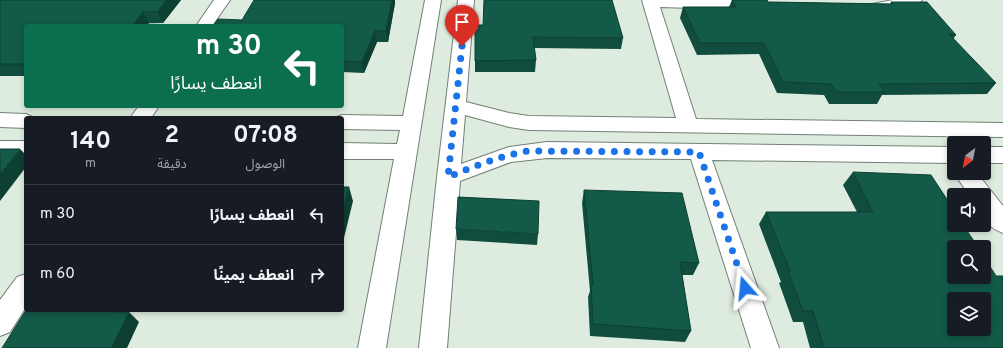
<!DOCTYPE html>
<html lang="ar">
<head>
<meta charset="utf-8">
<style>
  :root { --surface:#171b24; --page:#242831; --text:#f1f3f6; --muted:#9ea1a6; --line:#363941 }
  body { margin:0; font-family:Overpass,"Noto Sans Arabic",sans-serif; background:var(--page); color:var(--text); direction:rtl; height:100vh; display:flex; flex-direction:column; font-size:15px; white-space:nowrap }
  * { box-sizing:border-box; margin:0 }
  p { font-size:13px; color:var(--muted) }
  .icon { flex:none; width:22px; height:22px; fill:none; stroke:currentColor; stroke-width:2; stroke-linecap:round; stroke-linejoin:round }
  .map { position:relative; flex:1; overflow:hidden; direction:ltr }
  .drawer { position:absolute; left:24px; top:116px; width:320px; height:196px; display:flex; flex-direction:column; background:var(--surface); border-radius:4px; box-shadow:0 2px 6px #0003; direction:rtl }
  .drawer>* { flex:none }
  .top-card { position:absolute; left:24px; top:24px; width:320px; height:84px; border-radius:4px; box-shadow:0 2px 6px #0003; direction:rtl; background:#0b6e4f; color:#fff; overflow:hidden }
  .needle { width:26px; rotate:212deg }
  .tools { position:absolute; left:947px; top:136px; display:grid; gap:8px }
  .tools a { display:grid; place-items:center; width:44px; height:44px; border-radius:4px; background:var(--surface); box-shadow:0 2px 6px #0003; font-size:20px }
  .pin { position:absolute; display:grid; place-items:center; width:34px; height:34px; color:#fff; margin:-41px -17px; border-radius:50% 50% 50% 0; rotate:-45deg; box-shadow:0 0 4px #0007 }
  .pin .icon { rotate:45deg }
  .me { position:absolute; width:44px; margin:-22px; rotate:342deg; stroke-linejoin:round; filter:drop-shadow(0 0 3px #0008) }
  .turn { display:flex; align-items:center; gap:14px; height:84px; padding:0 16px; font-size:18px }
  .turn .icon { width:52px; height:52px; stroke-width:2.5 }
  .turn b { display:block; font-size:28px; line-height:34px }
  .eta { display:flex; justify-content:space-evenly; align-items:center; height:68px; text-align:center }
  .eta b { font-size:24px; font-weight:700; line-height:28px }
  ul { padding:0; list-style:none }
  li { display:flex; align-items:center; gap:12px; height:60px; padding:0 16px; border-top:1px solid var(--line) }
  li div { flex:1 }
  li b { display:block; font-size:15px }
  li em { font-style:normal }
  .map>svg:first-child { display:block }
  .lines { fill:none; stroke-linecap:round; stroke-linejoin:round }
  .minor-casing { stroke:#738075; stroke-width:2 }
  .minor { fill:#fff; fill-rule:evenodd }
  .wall { fill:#104d3e }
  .shaded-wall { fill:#0d3f32 }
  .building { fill:#135a48; stroke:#0d3f32; fill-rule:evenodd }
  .route { stroke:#1a73e8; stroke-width:7; stroke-dasharray:0 12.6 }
</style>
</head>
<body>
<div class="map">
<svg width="1003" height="348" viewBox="0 0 1003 348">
  <rect width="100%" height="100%" fill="#ddecdf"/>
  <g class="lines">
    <defs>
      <g id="minor">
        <polygon points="214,0 230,0 212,26 196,26"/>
        <polygon points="425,0 441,0 386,348 358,348 394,159 342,159 342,143 397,144 400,130 342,129 342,118 334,118 342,115 403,116"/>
        <polygon points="458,0 474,0 466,102 509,113 529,116 676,118 642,0 760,0 766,2 768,5 766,8 760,10 660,7 696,119 1003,123 1003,137 529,130 509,127 465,115 461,164 509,147 547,142 954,147 954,163 712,160 779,348 751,348 691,159 547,158 511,162 460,181 447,348 419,348 437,177"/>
        <path d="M 893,0 L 922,0 C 916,8 882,13 872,10 L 870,7 L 872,4 Z"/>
        <polygon points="139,106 159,106 151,118 130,118"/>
        <polygon points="0,113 26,114 34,118 26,118 26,128 0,127"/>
        <rect x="0" y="141" width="26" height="14"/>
        <rect x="984" y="147" width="19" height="16"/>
        <path d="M 954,173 L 977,173 L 1003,206 L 1003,233 C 983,226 984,213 984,195 L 969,195 Z"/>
        <polygon points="26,274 26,307 10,332 0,336 0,300 17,277"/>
      </g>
    </defs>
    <use href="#minor" class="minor-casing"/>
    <use href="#minor" class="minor"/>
  </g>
  <g class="wall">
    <polygon points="0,0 181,0 163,23 26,26 26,76 0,76"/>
    <polygon points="732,0 767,0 768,2 890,4 891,2 956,35 953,39 996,83 987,94 882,95 877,104 829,104 824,95 777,93 759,54 697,55 680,18 683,7 729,7"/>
    <polygon points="395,3 388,42 377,42 364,73 342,72 342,26 242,20"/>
    <polygon points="475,25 623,38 621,49 534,48 536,60 535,72 475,72"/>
    <polygon points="853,172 1003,348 810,348 803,322 793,322 779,283 781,282 759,224 766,212 857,212 843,185"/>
    <polygon points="584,190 699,263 693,275 682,275 691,331 685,342 590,336 588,297 590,291 582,203"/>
    <polygon points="456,229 538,234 537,245 457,240"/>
  </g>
  <g class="shaded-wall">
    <polygon points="167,0 181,0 163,23 157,12"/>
    <polygon points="392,0 395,0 395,3 388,42 386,31"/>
    <polygon points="143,12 149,23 147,26 132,26"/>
    <polygon points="375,31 377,42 364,73 362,62"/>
    <polygon points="20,149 26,155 26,167 0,201 0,174"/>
    <polygon points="349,187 353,201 342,246 342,213"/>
    <polygon points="129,312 139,322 127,348 111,348"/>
  </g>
  <g class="building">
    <polygon points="0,0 167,0 157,12 143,12 132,26 26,26 26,64 0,64"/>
    <polygon points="254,0 392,0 386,31 375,31 362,62 342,61 342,26 213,26 218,19 242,20"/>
    <polygon points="484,0 612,0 623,38 533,37 536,60 475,61 475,25 483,25"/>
    <polygon points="732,0 767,0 768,2 893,4 891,2 927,2 956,35 949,34 996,83 879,84 885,92 836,92 831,84 783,82 764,43 700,43 683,7 736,7"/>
    <polygon points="0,149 20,149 0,174"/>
    <path d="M 853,172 L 931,175 L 954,210 L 954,225 L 963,225 L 978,247 L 954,247 L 954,277 L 984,277 L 984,257 L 996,276 L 1003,276 L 1003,348 L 824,348 L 813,311 L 803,311 L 788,271 L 790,271 L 766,212 L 873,212 ZM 954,299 L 984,299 L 984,329 L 954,329 Z"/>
    <polygon points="342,187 349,187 342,213"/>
    <polygon points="584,190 682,193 699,263 680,262 691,331 593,324 591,285 593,285"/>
    <polygon points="458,197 539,201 538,234 456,229"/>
    <polygon points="26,310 129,312 111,348 2,348"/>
  </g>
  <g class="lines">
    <path class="route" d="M 462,46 L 448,177 C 475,166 500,156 528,151 L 699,152 L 745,288"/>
  </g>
</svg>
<div class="tools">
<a><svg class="needle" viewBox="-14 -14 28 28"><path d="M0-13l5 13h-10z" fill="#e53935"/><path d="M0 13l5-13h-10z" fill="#9ea1a6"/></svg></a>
<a><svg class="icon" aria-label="sound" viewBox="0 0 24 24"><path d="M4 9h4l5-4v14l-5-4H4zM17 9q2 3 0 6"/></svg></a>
<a><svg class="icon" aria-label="search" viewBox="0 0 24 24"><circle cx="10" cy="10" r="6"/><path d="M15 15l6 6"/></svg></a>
<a><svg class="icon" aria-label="layers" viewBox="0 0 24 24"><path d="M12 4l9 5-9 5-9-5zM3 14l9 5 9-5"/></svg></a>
</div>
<div class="pin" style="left:462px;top:46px;background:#d93025"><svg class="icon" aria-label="arrive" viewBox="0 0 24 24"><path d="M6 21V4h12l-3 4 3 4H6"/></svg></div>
<svg class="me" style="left:745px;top:288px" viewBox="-20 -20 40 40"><path d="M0-17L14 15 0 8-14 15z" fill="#1a73e8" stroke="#fff" stroke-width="4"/></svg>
<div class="top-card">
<div class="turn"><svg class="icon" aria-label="left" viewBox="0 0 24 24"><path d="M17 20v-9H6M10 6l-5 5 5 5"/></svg><div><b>30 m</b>انعطف يسارًا</div></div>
</div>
<section class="drawer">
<div class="eta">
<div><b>07:08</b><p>الوصول</p></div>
<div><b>2</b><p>دقيقة</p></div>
<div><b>140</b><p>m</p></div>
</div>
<ul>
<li><svg class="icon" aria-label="left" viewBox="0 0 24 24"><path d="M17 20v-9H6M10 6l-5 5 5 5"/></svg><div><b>انعطف يسارًا</b></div><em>30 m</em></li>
<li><svg class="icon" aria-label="right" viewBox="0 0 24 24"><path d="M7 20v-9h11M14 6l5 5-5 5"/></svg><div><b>انعطف يمينًا</b></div><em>60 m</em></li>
</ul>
</section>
</div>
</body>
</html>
